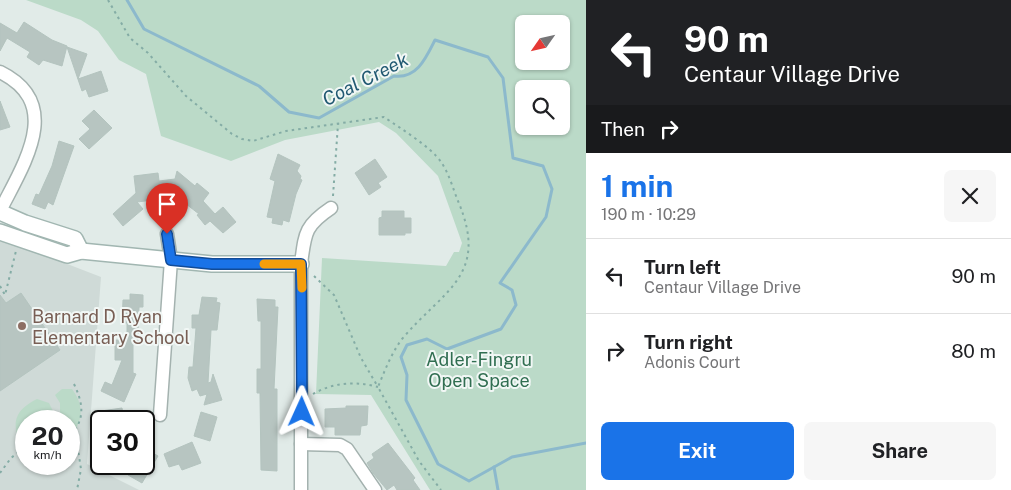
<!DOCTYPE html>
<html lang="en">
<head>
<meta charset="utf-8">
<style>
  :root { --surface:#fff; --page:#f6f6f6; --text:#202124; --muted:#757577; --line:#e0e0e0; --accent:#1a73e8 }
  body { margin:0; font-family:"Public Sans",sans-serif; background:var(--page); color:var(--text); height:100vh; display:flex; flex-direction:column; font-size:19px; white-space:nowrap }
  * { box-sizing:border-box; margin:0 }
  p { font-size:16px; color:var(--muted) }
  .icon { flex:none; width:28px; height:28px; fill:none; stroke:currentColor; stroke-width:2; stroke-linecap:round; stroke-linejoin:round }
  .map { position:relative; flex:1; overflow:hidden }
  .side { display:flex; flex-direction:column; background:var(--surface); width:425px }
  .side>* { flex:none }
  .banner { background:#202124; color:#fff; overflow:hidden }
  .needle { width:32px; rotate:236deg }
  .tools { position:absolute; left:515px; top:15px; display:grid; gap:10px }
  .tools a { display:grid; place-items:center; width:55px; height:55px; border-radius:8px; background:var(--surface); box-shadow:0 1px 4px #0004; font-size:25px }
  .speed { position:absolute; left:15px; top:410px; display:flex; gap:10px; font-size:25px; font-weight:700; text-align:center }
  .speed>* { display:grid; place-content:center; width:65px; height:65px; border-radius:50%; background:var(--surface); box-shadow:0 1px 4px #0004; line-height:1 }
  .speed small { font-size:12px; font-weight:400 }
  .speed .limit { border:2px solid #111; border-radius:8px; background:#fff; color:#111 }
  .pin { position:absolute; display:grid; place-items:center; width:42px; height:42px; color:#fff; margin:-51px -21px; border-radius:50% 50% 50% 0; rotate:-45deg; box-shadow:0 0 5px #0007 }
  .pin .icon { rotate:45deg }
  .me { position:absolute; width:55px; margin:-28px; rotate:1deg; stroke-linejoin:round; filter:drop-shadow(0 0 4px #0008) }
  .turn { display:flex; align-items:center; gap:18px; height:105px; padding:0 15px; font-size:22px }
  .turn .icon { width:65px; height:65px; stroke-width:2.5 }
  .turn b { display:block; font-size:35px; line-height:42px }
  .then { display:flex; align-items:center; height:48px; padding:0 15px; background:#0003; gap:10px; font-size:19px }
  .round { display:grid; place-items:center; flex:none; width:52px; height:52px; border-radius:8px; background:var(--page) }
  .head { display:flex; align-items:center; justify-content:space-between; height:85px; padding:0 15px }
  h1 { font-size:30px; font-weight:700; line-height:38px; color:var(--accent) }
  .button { display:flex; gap:10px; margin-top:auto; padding:10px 15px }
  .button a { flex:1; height:58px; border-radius:8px; background:var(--accent); color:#fff; font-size:20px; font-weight:700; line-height:58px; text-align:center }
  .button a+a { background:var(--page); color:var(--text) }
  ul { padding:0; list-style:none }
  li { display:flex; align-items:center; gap:15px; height:75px; padding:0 15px; border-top:1px solid var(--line) }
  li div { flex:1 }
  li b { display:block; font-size:19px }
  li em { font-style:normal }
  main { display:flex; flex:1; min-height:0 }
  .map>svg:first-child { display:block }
  .built { fill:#cfdad7; fill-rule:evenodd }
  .green { fill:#bbdac8; fill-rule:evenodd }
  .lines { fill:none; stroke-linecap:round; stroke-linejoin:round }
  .stream { stroke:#8cb9cc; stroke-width:3 }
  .building { fill:#b7c5c1; stroke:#b4c4bf }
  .street-casing { stroke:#a4b2af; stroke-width:15 }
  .secondary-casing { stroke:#a1b6b1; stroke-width:18 }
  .path { stroke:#84aca5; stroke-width:2; stroke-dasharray:2.5 4; stroke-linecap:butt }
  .street { stroke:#fff; stroke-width:12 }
  .secondary { stroke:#fff; stroke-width:15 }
  .route-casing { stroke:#114b97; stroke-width:12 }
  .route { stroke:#1a73e8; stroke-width:9 }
  .slow { stroke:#f59e0b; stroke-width:9 }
  .education-dot { fill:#8d6e63; stroke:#f1f7f5; stroke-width:2 }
  .labels { text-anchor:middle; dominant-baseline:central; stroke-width:4; stroke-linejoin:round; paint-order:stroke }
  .education-label { font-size:18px; fill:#785e54; stroke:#f1f7f5; text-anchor:start }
  .park-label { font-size:18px; fill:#306e51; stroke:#f1f7f5 }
  .water-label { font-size:19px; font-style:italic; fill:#215972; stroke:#f1f7f5 }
</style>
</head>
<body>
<main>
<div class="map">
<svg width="586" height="490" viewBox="0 0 586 490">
  <rect width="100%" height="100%" fill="#e1ebe8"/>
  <path class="built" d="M 0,238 L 101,277 L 87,464 L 139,490 L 0,490 ZM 26,421 L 69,421 L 69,464 L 26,464 Z"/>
  <g class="green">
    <path d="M 26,0 L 586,0 L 586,490 L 430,490 L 371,395 L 316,394 L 322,258 L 446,266 L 454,252 L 459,252 L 462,243 L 438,176 L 396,133 L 379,122 L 285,140 L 231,161 L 161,136 L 146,74 L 119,60 L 98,31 L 81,20 ZM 524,24 L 561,24 L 561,61 L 524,61 ZM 524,89 L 561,89 L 561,126 L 524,126 Z"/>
    <path d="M 62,389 L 72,389 C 82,402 84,416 75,430 L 69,431 L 69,421 L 60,421 L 60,403 L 55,395 Z"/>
    <path d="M 37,399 L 49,403 L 55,415 L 53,421 L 26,421 L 26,443 L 22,445 C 10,423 15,410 37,399 Z"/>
  </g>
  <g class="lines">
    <g class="stream">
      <path d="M 127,0 L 144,29 L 259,86 L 289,112 L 319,118 L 394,76 C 417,79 426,58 435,40 L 488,57 L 503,78 L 513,158 L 543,166 L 552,189 L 546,217 L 500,283 L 512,290 L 516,305 L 501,329 L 447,349 L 427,339 L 407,345 L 401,357 L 407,375 L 406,400 L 438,464 L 469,481 L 512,457 L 586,443"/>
      <polyline points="494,467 498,490"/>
    </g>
  </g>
  <g class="building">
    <polygon points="24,22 52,40 67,46 62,66 43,60 39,65 27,57 30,52 7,38 0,51 0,23 17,33"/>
    <polygon points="67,47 87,54 78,79 101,71 108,91 89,97 86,89 82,91"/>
    <polygon points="0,101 10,127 0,130"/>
    <polygon points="94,110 112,128 89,149 79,139 90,129 82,121"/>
    <polygon points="59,141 74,146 53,205 48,202 45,209 32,204 36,194 39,195 52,166"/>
    <polygon points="278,154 300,165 297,171 301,176 300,179 302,180 296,194 289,222 283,220 282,225 272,223 273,218 267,217 275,181 270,179"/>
    <polygon points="375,159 387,177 378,183 381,187 369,195 355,173"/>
    <polygon points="177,171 195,186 197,183 209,193 203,201 215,214 223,207 236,222 223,233 210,221 205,225 197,215 199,214 177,197 137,202 143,209 123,226 113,214 136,193 134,176 158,173 159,181 175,179"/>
    <polygon points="382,211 404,211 404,218 411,218 411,233 405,233 405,235 379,235 379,218 382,217"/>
    <polygon points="21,293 60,350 0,391 0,295 6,303"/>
    <polygon points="130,294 143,295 143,307 139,307 138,331 140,331 140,343 133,343 133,373 136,374 124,402 101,391 105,382 112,385 122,360 115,360 115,340 127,340 127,323 122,323 123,300 130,300"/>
    <polygon points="202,297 217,298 216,302 220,303 217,330 211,330 208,383 211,382 213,374 222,400 204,405 207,394 200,396 197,389 192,391 188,378 189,367 193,367 196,328 192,328 192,315 199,315"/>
    <polygon points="257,299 275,300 275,307 278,307 274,389 277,389 277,471 261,470 260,393 257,393 257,369 261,369 261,321 258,321"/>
    <polygon points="346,406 368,406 367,425 361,426 360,435 335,435 335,427 325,427 325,409 346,408"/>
    <polygon points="122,408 124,421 102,421 101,411"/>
    <polygon points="201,412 217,417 210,441 194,436"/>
    <polygon points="192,442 201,463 182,470 179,464 169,467 164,454"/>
    <polygon points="388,443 415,478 413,480 420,490 397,490 394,485 387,490 373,473 367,463 374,458 372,454"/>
    <polygon points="144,448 158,456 142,483 128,475 131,470 121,464 144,464"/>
  </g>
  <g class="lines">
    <defs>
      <g id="street">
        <path d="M 0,72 C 65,104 23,165 0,211"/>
        <polyline points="160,415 171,260 167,234"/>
        <polyline points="301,444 340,445 347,449 375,490"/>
        <path d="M 301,490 L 301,264 C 305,234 304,226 331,208"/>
      </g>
      <g id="secondary">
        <polyline points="0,212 25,223 75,239 81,251"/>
        <polyline points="0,232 67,255 81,251 212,264 301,264"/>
      </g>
    </defs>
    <use href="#street" class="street-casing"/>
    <use href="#secondary" class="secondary-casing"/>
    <g class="path">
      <path d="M 108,0 L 130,38 L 148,53 L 186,96 L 232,134 L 242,139 L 253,141 L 286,131 L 384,117 C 400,128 431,147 441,162 C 449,173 453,189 458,201 C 490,276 443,290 402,339 C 391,354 385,370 378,387 L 419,461 L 441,490"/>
      <polyline points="333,196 338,124"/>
      <polyline points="314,276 334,295 361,358 378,387"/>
      <polyline points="0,286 5,295 16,251"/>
      <path d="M 74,384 C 82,401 85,415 75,430 L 81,469 L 77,490"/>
      <path d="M 313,394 C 334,382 356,381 378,387"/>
      <polyline points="0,473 11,458 26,446"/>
    </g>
    <use href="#street" class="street"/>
    <use href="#secondary" class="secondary"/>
  </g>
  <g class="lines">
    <defs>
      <polyline id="route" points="167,234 171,260 212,264 301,264 302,412"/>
    </defs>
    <use href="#route" class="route-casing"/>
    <use href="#route" class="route"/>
    <polyline class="slow" points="264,264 301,264 302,288"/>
  </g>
  <circle class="education-dot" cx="22" cy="326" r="5"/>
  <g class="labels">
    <g class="education-label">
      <text x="32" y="316">Barnard D Ryan<tspan x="32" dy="21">Elementary School</tspan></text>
    </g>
    <g class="park-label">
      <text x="479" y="359">Adler-Fingru<tspan x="479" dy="21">Open Space</tspan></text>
    </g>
    <g class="water-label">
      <text transform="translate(365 79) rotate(-27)">Coal Creek</text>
    </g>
  </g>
</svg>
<div class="tools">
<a><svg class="needle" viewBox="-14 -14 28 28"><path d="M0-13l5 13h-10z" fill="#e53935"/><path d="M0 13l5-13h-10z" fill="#757577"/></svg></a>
<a><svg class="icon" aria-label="search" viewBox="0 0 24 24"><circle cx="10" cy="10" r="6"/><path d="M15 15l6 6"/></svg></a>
</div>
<div class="speed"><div>20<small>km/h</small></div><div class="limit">30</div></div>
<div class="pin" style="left:167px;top:234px;background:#d93025"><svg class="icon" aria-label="arrive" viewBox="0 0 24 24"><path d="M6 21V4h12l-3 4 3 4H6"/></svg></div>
<svg class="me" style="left:302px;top:412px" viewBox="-20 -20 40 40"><path d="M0-17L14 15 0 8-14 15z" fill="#1a73e8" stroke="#fff" stroke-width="4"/></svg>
</div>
<section class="side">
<div class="banner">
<div class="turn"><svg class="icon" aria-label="left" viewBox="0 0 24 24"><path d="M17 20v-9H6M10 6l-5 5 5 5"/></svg><div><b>90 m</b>Centaur Village Drive</div></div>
<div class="then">Then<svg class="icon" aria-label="right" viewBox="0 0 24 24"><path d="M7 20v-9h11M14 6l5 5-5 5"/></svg></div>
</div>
<div class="head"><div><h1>1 min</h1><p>190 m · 10:29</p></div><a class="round"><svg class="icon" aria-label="close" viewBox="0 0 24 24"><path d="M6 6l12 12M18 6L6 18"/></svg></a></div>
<ul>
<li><svg class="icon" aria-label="left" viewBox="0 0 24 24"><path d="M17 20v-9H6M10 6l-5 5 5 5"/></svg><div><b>Turn left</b><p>Centaur Village Drive</p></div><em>90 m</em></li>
<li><svg class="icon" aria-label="right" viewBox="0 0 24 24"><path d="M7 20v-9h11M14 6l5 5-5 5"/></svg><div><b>Turn right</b><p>Adonis Court</p></div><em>80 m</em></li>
</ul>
<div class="button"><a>Exit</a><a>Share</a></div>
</section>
</main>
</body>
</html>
